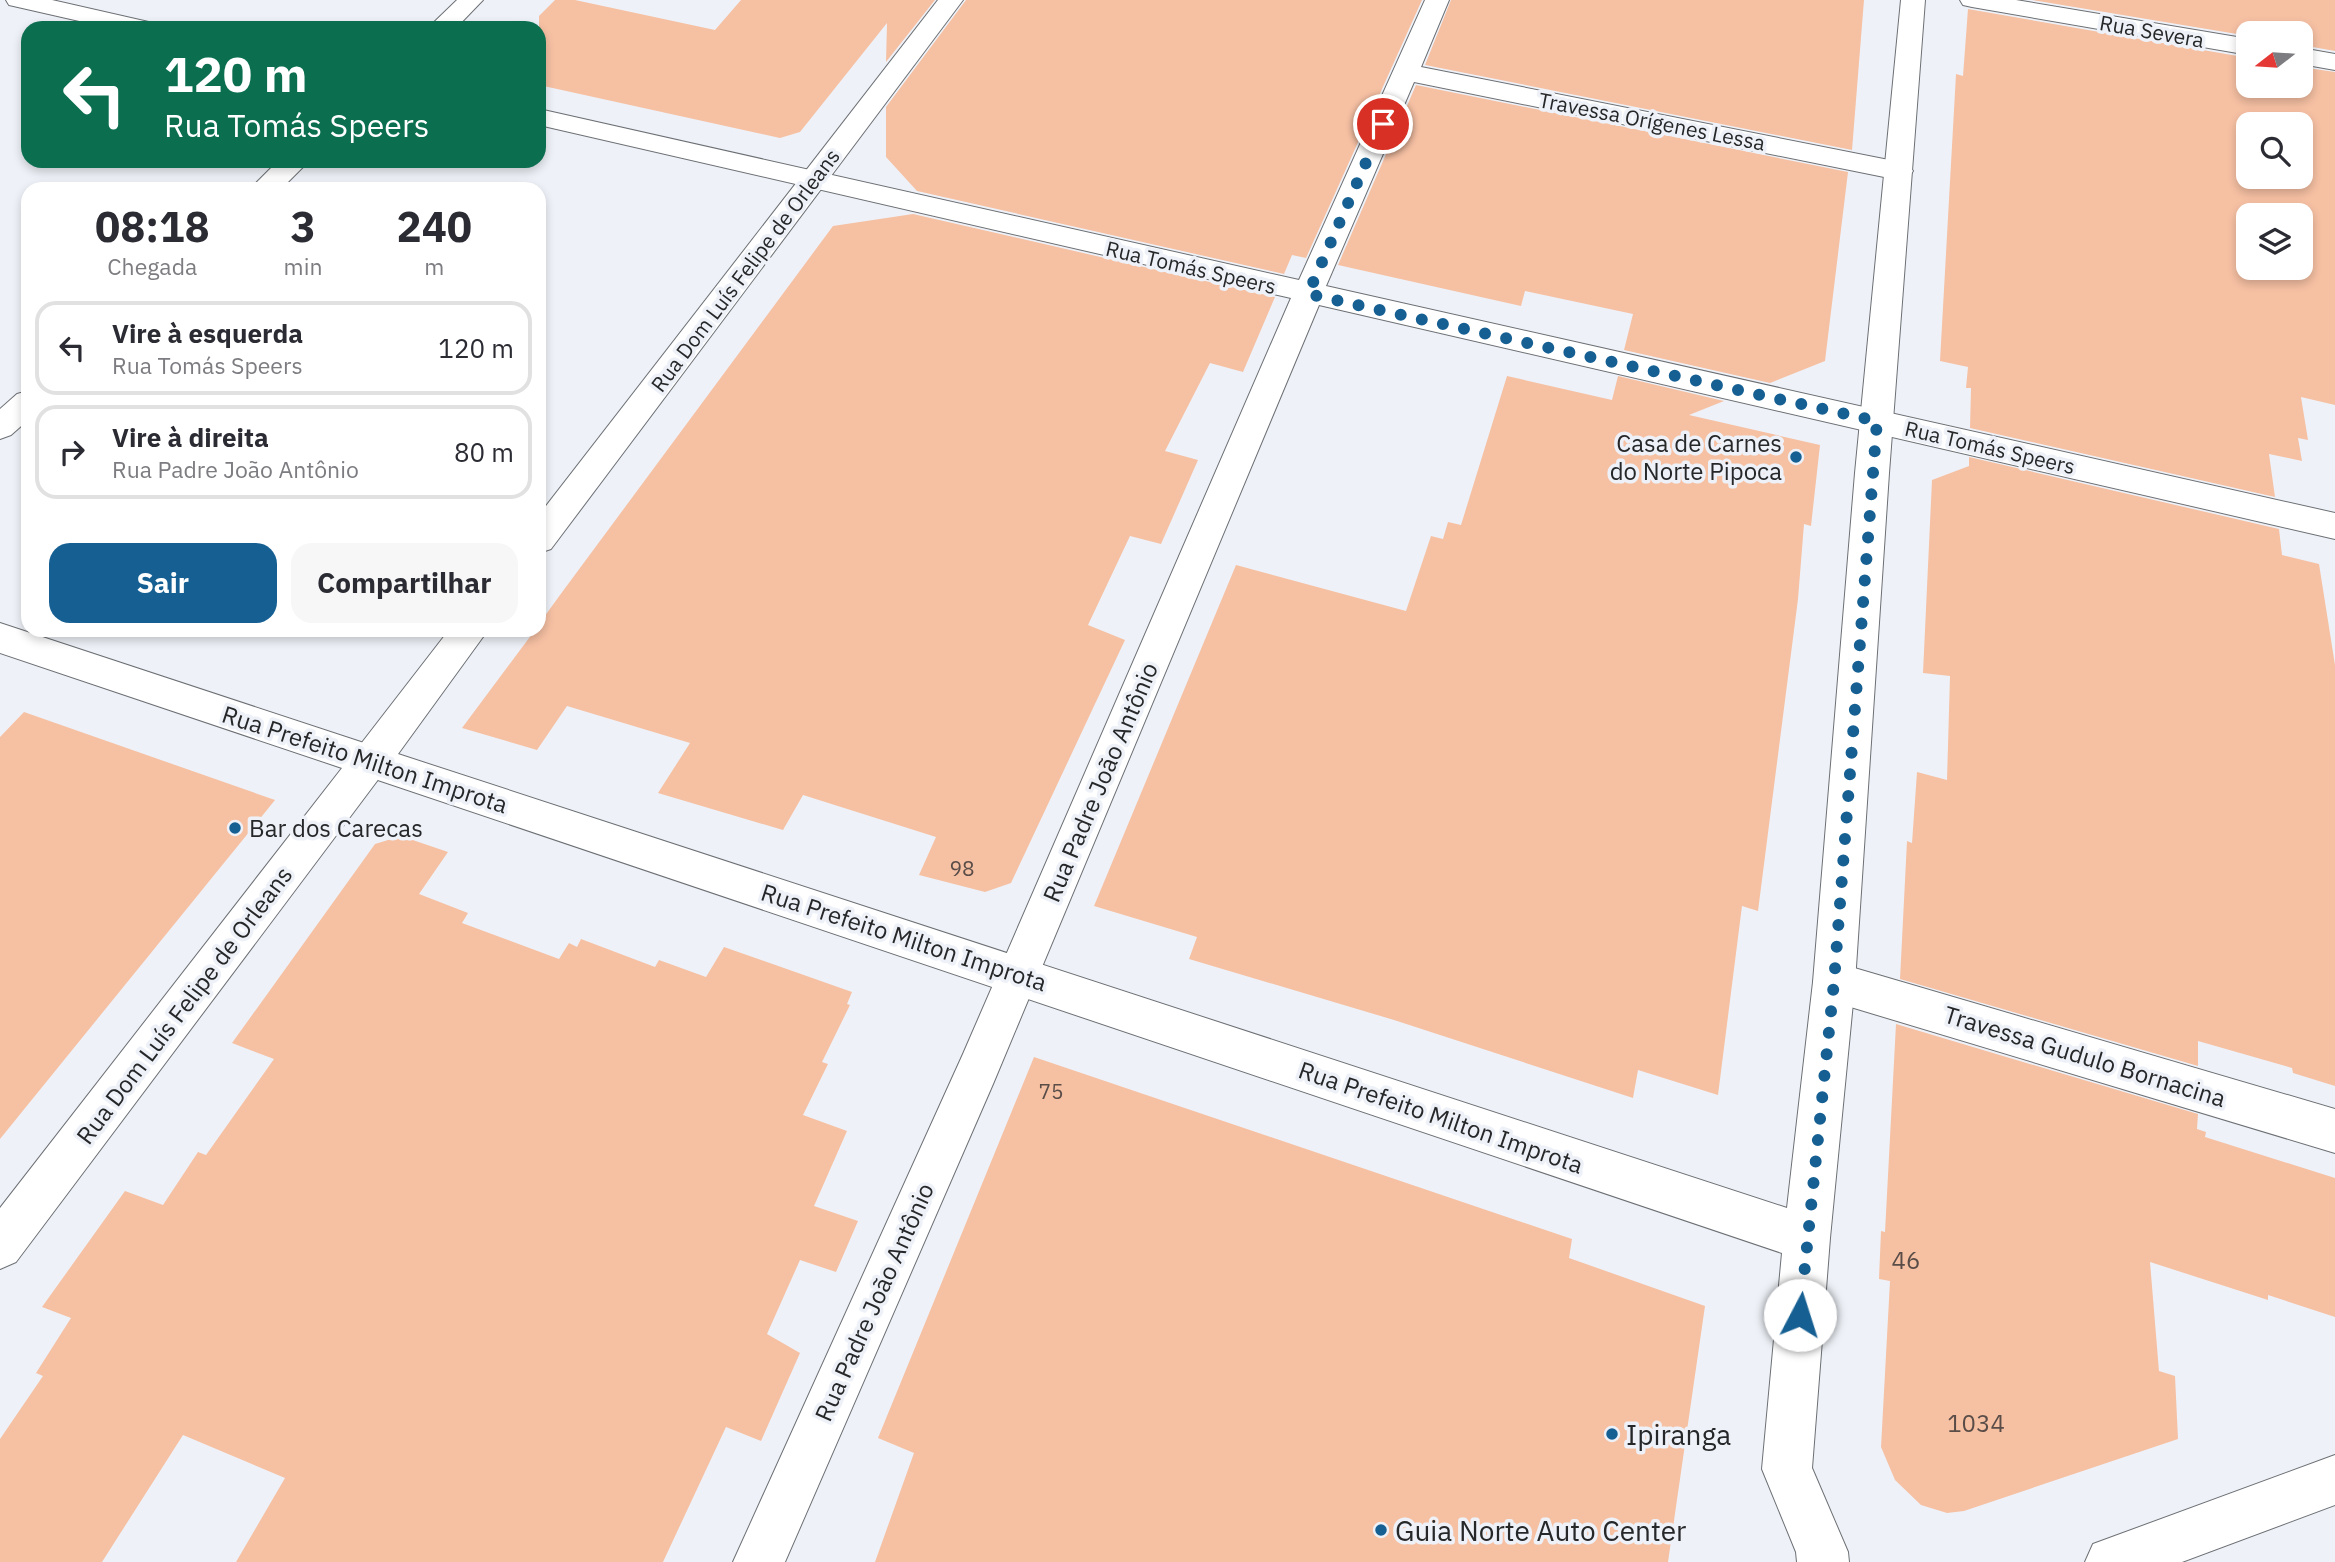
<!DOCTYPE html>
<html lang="pt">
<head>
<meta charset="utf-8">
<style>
  :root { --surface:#fff; --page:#f7f7f7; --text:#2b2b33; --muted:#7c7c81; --line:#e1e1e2; --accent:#155f92 }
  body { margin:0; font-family:"IBM Plex Sans",sans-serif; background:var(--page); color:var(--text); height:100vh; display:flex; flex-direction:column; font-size:26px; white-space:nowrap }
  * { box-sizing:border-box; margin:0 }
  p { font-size:23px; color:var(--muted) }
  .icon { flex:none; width:38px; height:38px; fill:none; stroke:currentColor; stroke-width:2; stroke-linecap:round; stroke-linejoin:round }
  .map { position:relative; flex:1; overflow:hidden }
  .panel { position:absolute; left:21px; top:182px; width:525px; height:455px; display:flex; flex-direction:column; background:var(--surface); border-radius:21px; box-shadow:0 4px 10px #0003 }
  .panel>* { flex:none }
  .banner { position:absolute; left:21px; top:21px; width:525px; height:147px; border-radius:21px; box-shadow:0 4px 10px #0003; background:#0b6e4f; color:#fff; overflow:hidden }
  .needle { width:46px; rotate:253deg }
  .controls { position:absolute; left:2236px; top:21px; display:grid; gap:14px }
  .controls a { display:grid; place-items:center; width:77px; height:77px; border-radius:14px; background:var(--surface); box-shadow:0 4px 10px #0003; font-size:35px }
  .pin { position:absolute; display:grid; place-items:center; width:60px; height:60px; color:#fff; margin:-30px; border:4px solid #fff; border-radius:50%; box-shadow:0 2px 7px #0007 }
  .me { position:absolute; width:77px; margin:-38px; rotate:5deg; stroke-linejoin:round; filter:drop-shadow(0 0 5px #0008) }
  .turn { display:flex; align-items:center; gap:24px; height:147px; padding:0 28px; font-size:32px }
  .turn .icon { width:91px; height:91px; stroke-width:2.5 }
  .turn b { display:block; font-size:49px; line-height:60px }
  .eta { display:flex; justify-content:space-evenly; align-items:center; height:119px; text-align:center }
  .eta b { font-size:42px; font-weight:700; line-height:49px }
  .action { display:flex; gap:14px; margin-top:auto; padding:14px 28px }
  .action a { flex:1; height:80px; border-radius:21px; background:var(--accent); color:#fff; font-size:28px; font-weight:700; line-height:80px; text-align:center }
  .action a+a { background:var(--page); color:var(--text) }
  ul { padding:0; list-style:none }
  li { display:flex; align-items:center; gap:21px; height:94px; margin:0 14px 10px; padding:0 14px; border:4px solid var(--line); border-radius:21px }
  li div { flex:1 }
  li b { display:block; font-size:26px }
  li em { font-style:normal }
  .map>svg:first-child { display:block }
  .building { fill:#f6c0a3; fill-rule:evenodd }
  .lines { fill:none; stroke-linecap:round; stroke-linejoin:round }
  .street-casing { stroke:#6c7074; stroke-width:2 }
  .secondary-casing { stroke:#6c7074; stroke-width:2 }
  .street { fill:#fff; fill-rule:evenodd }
  .secondary { fill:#fff; fill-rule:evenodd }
  .route { stroke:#155f92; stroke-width:12; stroke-dasharray:0 21.6 }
  .poi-dot { fill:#155f92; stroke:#eef2f8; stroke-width:2.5 }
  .labels { text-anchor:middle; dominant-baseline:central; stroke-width:7; stroke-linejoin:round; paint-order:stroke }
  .far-street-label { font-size:21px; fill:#262729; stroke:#eef2f8 }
  .number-label { font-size:21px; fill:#5a4d48 }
  .poi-label { font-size:24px; fill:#262729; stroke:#eef2f8; text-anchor:end }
  .street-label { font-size:24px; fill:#262729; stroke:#eef2f8 }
  .near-number-label { font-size:24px; fill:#5a4d48 }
  .near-poi-label { font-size:28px; fill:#262729; stroke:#eef2f8; text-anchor:start }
</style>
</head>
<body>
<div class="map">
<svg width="2335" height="1562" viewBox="0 0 2335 1562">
  <rect width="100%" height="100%" fill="#eef2f8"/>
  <g class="building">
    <polygon points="555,0 575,0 715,30 741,0 935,0 886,62 887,23 800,132 780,138 539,85 539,16"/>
    <polygon points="966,0 1422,0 1306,258 1292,255 1284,274 917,191 886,157 886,107"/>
    <polygon points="1451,0 1864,0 1852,150 1425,65"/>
    <polygon points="2032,0 2335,0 2335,51 2301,45 2301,33 2249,33 2249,36"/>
    <path d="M 1968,9 L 2249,58 L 2249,86 L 2301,86 L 2301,67 L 2335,72 L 2335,405 L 2301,397 L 2308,440 L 2298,438 L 2302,461 L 2269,454 L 2275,497 L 1970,428 L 1971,388 L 1966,388 L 1968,367 L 1940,361 L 1956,74 L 1963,76 ZM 2249,124 L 2301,124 L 2301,177 L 2249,177 ZM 2249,215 L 2301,215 L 2301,268 L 2249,268 Z"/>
    <polygon points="1416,85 1848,172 1825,361 1770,383 1624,350 1633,314 1525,291 1521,306 1338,265"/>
    <polygon points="913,214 1275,297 1243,372 1210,363 1165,451 1198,460 1161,544 1130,536 1088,625 1125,640 1011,883 985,892 919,875 936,837 803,795 783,830 658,793 690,743 567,706 537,750 462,728 535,630 539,630 539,624 560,595 833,226"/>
    <polygon points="1507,376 1612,400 1618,376 1724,401 1689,415 1820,445 1811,526 1804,524 1798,599 1758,911 1742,906 1718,1095 1638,1070 1633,1098 1394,1020 1189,959 1197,937 1094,906 1236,565 1406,611 1431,536 1443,539 1448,522 1461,525"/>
    <polygon points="1969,457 2279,529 2282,555 2319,564 2335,665 2335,1086 2293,1073 2292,1068 2198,1041 2198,1066 1900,979 1907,841 1912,843 1917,772 1947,780 1950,676 1923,673 1932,480 1969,466"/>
    <polygon points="24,712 275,800 0,1139 0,737"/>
    <polygon points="401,836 448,852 419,894 468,913 462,923 559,959 569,943 577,947 581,939 655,967 659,960 706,977 724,947 852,992 847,1004 850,1005 822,1062 828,1064 803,1115 847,1131 814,1206 858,1221 836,1272 800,1260 767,1334 800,1353 761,1441 726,1427 663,1562 236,1562 285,1478 183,1435 102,1562 0,1562 0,1439 43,1376 36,1373 71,1318 42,1307 125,1191 163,1205 198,1152 206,1155 274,1059 232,1043 375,844"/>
    <polygon points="1896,1024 2198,1114 2197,1129 2206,1132 2205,1137 2335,1178 2335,1317 2268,1295 2268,1300 2150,1262 2159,1371 2175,1376 2178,1439 1964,1511 1947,1513 1921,1505 1895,1480 1881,1447 1890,1281 1879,1279 1881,1231 1885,1232"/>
    <polygon points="1034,1057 1572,1239 1569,1258 1705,1306 1668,1562 875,1562 914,1453 878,1438"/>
  </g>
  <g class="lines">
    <defs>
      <g id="street">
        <polygon points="6,0 52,0 153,23 157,28 110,28 9,5"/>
        <polygon points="457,0 483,0 456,28 428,28"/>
        <polygon points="1425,0 1449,0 1421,67 1899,162 1909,165 1913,171 1909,177 1899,180 1414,82 1326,286 2335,513 2335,539 1319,305 993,1084 785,1562 733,1562 963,1054 1291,298 539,125 539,109 1299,280"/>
        <polygon points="1960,0 2016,0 2249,39 2249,55 1972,7 1963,5"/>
        <polygon points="2301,48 2335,54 2335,70 2301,64"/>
        <polygon points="278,161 309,161 281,189 250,189"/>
        <polygon points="28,391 28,420 11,435 0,439 0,409 17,394"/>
        <polygon points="0,623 370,745 383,749 389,761 383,773 16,1262 0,1269 0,1208 342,768 0,653"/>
        <polygon points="1834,962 2335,1109 2335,1153 1834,1002 1819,996 1813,982 1819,968"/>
      </g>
      <g id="secondary">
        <polygon points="938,0 963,0 551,549 539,553 539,515"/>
        <polygon points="1901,0 1925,0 1889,473 1855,982 1830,1238 1812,1468 1848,1552 1849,1562 1797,1562 1796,1552 1762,1469 1782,1253 357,773 351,761 357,749 449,630 488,630 398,754 1787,1208 1813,982 1855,473"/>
        <polygon points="2335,1455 2335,1505 2182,1562 2085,1562 2093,1544"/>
      </g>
    </defs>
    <use href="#street" class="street-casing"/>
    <use href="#secondary" class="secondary-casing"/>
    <use href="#street" class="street"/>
    <use href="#secondary" class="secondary"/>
  </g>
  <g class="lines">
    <polyline class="route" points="1383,124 1308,294 1877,421 1834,982 1800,1315"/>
  </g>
  <g class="poi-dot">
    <circle cx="1796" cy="457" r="7"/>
    <circle cx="235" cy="828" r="7"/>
    <circle cx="1612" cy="1434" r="7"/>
    <circle cx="1381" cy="1530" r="7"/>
  </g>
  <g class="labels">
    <g class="far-street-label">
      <text transform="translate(2152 31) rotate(10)">Rua Severa</text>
      <text transform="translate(1652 121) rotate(11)">Travessa Orígenes Lessa</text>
      <text transform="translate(1191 267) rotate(13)">Rua Tomás Speers</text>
      <text transform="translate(745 270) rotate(-53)">Rua Dom Luís Felipe de Orleans</text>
      <text transform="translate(1990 447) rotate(13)">Rua Tomás Speers</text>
    </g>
    <g class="number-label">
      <text x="962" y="868">98</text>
      <text x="1051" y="1091">75</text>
    </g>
    <g class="poi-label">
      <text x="1782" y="443">Casa de Carnes<tspan x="1782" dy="28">do Norte Pipoca</tspan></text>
      <text x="249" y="828" text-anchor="start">Bar dos Carecas</text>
    </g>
    <g class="street-label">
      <text transform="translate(365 759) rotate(18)">Rua Prefeito Milton Improta</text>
      <text transform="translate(1100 782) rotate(-67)">Rua Padre João Antônio</text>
      <text transform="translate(904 937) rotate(18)">Rua Prefeito Milton Improta</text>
      <text transform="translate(184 1005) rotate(-53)">Rua Dom Luís Felipe de Orleans</text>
      <text transform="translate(2085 1056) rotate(17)">Travessa Gudulo Bornacina</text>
      <text transform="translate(1441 1117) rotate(19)">Rua Prefeito Milton Improta</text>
      <text transform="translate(874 1302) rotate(-66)">Rua Padre João Antônio</text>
    </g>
    <g class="near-number-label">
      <text x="1906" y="1260">46</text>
      <text x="1976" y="1423">1034</text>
    </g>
    <g class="near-poi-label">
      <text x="1626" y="1434">Ipiranga</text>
      <text x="1395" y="1530">Guia Norte Auto Center</text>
    </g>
  </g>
</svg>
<div class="controls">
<a><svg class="needle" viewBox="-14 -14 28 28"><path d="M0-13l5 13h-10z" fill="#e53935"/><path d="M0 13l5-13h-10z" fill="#7c7c81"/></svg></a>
<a><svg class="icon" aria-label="search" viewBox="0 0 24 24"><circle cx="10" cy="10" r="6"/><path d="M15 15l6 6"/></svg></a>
<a><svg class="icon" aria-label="layers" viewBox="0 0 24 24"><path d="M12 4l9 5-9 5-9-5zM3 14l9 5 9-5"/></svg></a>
</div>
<div class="pin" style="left:1383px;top:124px;background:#d93025"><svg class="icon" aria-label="arrive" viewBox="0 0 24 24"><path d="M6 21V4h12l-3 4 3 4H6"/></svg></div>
<svg class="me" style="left:1800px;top:1315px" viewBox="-20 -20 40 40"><circle r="19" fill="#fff"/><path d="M0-13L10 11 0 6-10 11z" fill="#155f92"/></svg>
<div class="banner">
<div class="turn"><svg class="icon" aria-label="left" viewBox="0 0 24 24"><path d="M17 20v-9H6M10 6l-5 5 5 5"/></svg><div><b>120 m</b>Rua Tomás Speers</div></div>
</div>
<section class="panel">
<div class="eta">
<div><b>08:18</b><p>Chegada</p></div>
<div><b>3</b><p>min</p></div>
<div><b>240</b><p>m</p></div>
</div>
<ul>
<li><svg class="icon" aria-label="left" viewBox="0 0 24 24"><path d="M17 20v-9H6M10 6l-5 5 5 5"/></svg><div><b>Vire à esquerda</b><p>Rua Tomás Speers</p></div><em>120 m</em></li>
<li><svg class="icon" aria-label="right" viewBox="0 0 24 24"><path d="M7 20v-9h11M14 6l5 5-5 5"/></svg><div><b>Vire à direita</b><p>Rua Padre João Antônio</p></div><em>80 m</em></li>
</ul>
<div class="action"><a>Sair</a><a>Compartilhar</a></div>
</section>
</div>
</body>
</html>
